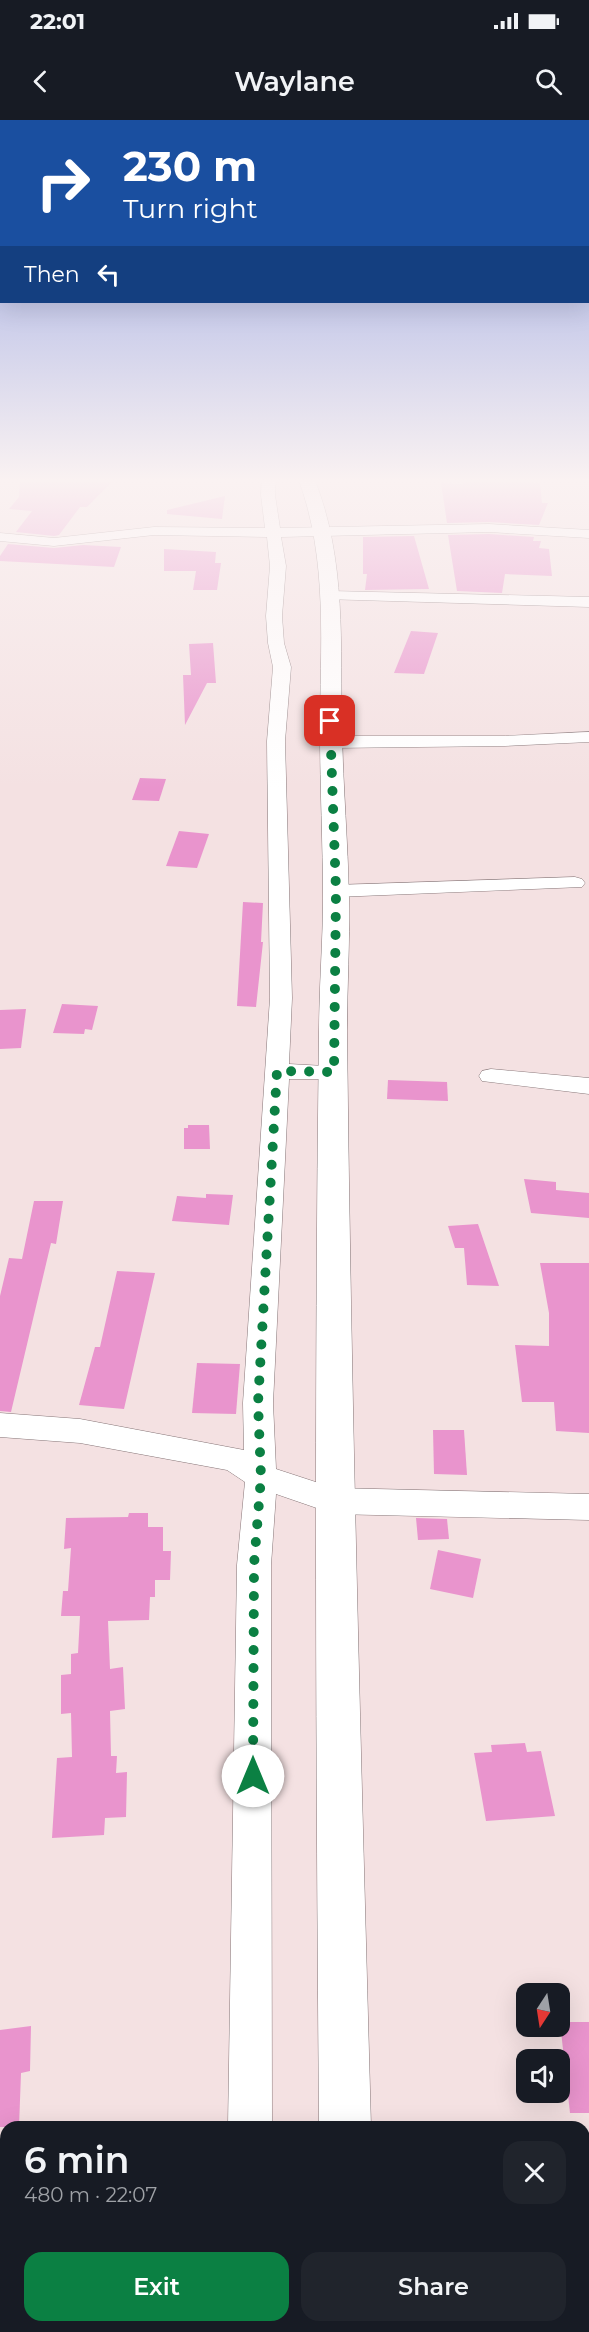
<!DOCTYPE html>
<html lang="en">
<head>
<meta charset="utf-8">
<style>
  :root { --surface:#171b24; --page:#20242c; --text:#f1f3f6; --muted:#9ea1a6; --accent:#0b8043 }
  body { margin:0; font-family:Montserrat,sans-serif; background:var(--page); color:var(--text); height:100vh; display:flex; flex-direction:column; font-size:22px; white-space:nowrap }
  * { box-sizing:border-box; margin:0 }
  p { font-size:20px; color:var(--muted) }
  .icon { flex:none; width:33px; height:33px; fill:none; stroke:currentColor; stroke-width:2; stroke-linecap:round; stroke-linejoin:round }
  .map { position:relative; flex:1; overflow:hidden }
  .panel { position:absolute; left:0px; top:2001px; width:590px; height:212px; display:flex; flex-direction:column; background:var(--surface); border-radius:18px 18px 0 0; box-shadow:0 6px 24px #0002 }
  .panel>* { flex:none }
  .banner { position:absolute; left:0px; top:0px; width:590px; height:183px; box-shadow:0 6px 24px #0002; background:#1a4fa0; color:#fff; overflow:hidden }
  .needle { width:39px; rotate:192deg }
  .controls { position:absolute; left:516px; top:1863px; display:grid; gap:12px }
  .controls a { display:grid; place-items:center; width:54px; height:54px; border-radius:12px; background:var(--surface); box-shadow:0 6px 24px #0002; font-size:30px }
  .pin { position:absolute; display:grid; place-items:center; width:51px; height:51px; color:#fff; margin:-26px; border-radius:12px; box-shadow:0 3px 9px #0006 }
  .me { position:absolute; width:66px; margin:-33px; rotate:0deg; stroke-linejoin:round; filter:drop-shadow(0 0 4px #0008) }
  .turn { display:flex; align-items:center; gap:21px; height:126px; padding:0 24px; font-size:27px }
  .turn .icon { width:78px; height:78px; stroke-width:2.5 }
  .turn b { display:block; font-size:42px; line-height:51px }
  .then { display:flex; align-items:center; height:57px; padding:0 24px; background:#0003; gap:12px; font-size:22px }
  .round { display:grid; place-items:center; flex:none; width:63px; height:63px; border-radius:18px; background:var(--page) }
  .head { display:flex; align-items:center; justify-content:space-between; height:102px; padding:0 24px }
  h1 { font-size:36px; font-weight:600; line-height:45px }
  .cta { display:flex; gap:12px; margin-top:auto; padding:12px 24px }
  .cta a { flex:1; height:69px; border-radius:18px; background:var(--accent); color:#fff; font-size:24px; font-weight:600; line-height:69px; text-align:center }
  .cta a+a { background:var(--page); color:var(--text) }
  .status { display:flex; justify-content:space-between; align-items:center; height:42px; padding:0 30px; background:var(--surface); direction:ltr }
  .status svg { height:16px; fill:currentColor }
  header { display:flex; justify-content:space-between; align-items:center; height:78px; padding:0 24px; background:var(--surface); font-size:27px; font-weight:600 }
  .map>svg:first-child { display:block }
  .building { fill:#e994cd }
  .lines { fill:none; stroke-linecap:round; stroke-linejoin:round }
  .street-casing { stroke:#867577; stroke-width:1 }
  .secondary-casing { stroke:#867577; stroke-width:1 }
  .street { fill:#fff; fill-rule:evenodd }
  .secondary { fill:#fff; fill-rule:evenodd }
  .route { stroke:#0b8043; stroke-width:10; stroke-dasharray:0 18 }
</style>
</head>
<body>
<div class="status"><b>22:01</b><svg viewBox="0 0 49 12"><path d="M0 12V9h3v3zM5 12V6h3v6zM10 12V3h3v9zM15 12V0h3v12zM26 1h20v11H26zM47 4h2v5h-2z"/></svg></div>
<header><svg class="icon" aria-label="back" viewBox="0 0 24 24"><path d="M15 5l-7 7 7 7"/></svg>Waylane<svg class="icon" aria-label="search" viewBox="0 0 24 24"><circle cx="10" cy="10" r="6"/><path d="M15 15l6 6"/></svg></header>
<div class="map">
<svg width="589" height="2212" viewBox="0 0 589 2212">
  <rect width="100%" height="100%" fill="#f4e1e2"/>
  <g class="building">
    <polygon points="20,358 116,358 87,387 80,387 59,415 54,416 16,412 32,391 9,389 19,377"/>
    <polygon points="464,360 540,363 542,383 548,383 539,405 489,402 447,403 441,363 463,364"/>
    <polygon points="225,376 222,399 167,394 167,390"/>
    <polygon points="489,414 534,417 533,421 541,421 539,428 549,429 552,456 505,454 502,473 457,471 448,415"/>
    <polygon points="414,416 429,469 365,470 367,454 363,454 363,417"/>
    <polygon points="8,424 54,428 83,425 121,427 114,447 0,441 0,436"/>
    <polygon points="164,429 216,432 215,443 221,443 217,470 193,470 196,451 164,451"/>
    <polygon points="411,511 438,513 424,554 394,553"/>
    <polygon points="213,523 216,563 207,563 185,605 183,555 191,555 189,524"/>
    <polygon points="140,658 166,659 159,681 132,680"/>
    <polygon points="179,711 209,714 197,748 166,746"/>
    <polygon points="243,782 263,783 261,822 263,822 256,887 237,886"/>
    <polygon points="62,884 98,886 92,910 85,909 84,914 53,913"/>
    <polygon points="26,889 21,928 0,929 0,890"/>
    <polygon points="388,960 447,962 448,981 387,979"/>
    <polygon points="188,1005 209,1005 210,1029 184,1029 184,1008 188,1008"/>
    <polygon points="524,1059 556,1062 556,1070 589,1073 589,1098 531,1093"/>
    <polygon points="206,1074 233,1075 229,1105 172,1101 177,1076 206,1078"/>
    <polygon points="34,1081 63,1081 56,1124 51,1123 11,1292 0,1291 0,1176 9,1138 22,1139"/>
    <polygon points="478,1104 499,1166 467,1165 464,1128 455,1128 448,1106"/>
    <polygon points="540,1143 589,1143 589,1313 556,1311 554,1282 522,1282 515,1225 549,1226 549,1193"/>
    <polygon points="117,1151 155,1153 124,1289 79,1285 95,1227 100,1227"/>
    <polygon points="197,1243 240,1244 236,1294 192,1293"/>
    <polygon points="433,1310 464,1310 467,1355 434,1354"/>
    <polygon points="129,1393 148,1393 148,1407 163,1407 163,1431 171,1431 170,1460 155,1460 155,1477 150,1477 149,1500 108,1501 110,1549 123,1547 125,1589 110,1591 111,1636 117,1636 116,1653 127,1652 126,1697 105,1698 104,1715 52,1718 57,1638 72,1637 71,1593 61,1594 61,1555 71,1554 71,1534 78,1533 80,1496 61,1496 63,1471 68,1471 71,1428 64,1429 66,1398 128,1397"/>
    <polygon points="416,1398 447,1399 449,1419 418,1420"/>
    <polygon points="438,1430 481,1439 473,1478 430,1469"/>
    <polygon points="525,1623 527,1632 541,1631 555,1696 486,1701 474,1633 492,1632 491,1625"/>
    <polygon points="560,1902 589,1902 589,1993 570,1993"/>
    <polygon points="31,1906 30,1951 21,1953 19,2007 0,2007 0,1910"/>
  </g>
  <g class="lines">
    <defs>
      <g id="street">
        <polygon points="262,358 276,358 275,375 280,408 489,404 589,410 589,418 489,412 281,417 286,446 282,496 284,523 291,547 285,621 292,878 289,944 343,947 346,952 343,957 334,959 289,959 273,1283 276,1349 334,1368 589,1374 589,1400 334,1394 276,1374 271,1445 272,2007 228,2007 237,1445 245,1362 227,1350 80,1323 0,1317 0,1293 80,1299 244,1330 243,1283 270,878 267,621 273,547 268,523 266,496 270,446 267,417 154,415 54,426 0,421 0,413 54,418 154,407 265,408 261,375"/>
        <polygon points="330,471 589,477 589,487 324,479 322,476 324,473"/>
        <polygon points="589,612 589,622 505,626 331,628 325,626 322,622 325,618 331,616 505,616"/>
        <polygon points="575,757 582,759 585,763 582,767 336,777 329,775 325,771 329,767 336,765"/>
        <polygon points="491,949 589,958 589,974 482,961 479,956 482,951"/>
        <polygon points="223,2206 269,2206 268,2212 222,2212"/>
      </g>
      <g id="secondary">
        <path d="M 298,358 L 314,358 C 347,439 340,527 342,612 C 343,668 348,723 349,778 C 350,823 347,867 347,911 C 351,1276 361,1642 371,2007 L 319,2007 C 316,1642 314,1277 319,911 C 319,867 323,823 323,779 C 323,723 320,668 320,613 C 320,527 329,440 298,358 Z"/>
        <rect x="317" y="2206" width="58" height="6"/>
      </g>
    </defs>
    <use href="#street" class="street-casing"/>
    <use href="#secondary" class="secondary-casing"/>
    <use href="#street" class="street"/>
    <use href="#secondary" class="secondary"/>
  </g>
  <linearGradient id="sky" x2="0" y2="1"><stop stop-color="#92a1e1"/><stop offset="0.54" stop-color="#faf2f2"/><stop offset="1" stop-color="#faf2f2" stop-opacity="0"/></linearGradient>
  <rect width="589" height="668" fill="url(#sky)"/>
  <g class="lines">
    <polyline class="route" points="253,1656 254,1445 261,1357 258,1283 277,951 334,952 336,771 330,601"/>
  </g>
</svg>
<div class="controls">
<a><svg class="needle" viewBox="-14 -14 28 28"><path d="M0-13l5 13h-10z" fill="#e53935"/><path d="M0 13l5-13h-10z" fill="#9ea1a6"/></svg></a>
<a><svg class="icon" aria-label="sound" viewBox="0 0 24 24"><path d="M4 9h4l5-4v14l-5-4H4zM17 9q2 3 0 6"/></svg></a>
</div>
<div class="pin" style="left:330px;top:601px;background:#d93025"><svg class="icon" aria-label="arrive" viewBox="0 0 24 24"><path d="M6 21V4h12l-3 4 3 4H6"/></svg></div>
<svg class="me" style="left:253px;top:1656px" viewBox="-20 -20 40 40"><circle r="19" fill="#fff"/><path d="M0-13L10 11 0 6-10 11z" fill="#0b8043"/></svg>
<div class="banner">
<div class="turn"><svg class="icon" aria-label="right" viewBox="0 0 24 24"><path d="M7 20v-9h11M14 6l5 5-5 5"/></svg><div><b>230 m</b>Turn right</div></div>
<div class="then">Then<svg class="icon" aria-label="left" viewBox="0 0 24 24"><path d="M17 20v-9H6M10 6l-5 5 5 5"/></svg></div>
</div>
<section class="panel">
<div class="head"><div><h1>6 min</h1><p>480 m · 22:07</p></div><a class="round"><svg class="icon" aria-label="close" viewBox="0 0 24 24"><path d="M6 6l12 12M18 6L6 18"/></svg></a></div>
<div class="cta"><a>Exit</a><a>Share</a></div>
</section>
</div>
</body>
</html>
